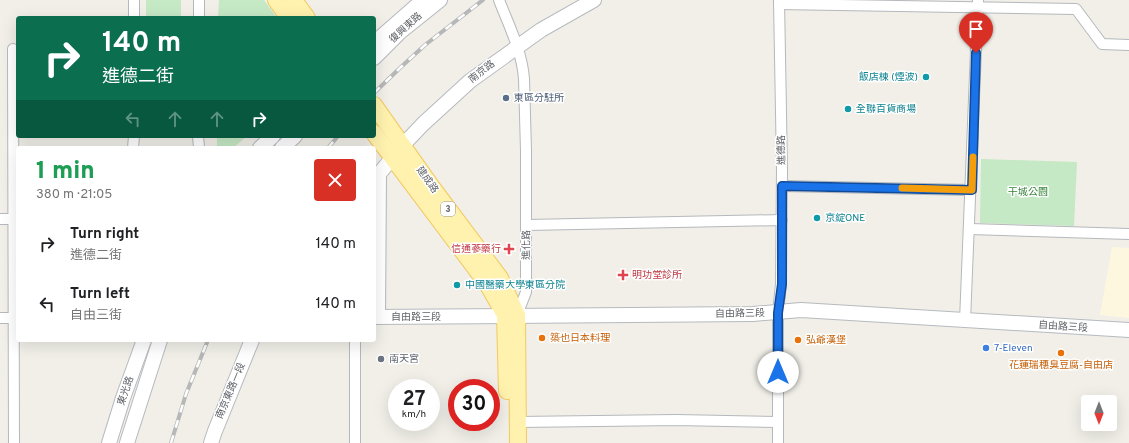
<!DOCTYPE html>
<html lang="en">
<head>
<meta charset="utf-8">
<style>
  :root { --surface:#fff; --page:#f2f2f2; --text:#202124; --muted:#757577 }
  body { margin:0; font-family:Overpass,"Noto Sans TC",sans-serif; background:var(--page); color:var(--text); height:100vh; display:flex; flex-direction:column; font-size:15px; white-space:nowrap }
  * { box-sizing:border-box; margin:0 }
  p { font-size:13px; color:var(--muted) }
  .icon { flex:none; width:22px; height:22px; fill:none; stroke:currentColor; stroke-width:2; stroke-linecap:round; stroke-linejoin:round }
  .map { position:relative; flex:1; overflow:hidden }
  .details { position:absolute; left:16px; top:146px; width:360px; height:196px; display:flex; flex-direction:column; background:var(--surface); border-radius:4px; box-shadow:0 4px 16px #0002 }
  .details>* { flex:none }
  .top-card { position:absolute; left:16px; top:16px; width:360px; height:122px; border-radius:4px; box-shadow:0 4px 16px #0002; background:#0b6e4f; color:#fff; overflow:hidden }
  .needle { width:26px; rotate:180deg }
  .buttons { position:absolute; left:1081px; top:395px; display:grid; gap:8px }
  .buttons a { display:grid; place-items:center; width:36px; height:36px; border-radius:4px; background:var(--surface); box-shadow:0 4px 16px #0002; font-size:20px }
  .speed { position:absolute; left:388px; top:379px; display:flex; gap:8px; font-size:20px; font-weight:700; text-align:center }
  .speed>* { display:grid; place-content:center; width:52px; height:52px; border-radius:50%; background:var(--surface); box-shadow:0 4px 16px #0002; line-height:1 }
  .speed small { font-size:10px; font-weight:400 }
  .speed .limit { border:6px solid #d22; background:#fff; color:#111 }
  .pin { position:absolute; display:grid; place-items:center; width:34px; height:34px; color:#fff; margin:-41px -17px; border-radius:50% 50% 50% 0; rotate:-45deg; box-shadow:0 0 4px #0007 }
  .pin .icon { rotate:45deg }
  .me { position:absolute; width:44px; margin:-22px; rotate:0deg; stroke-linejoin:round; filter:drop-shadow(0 0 3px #0008) }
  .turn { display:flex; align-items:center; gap:14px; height:84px; padding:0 20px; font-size:18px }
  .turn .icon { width:52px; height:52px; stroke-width:2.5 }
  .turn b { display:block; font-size:28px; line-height:34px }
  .lanes { display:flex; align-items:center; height:38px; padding:0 20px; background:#0003; justify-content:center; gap:20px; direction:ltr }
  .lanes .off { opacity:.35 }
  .round { display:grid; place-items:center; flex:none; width:42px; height:42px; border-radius:4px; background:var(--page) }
  .head { display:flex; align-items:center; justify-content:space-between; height:68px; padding:0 20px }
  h1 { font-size:24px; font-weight:800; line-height:30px; color:#1e9e55 }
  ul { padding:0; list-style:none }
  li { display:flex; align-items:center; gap:12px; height:60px; padding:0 20px }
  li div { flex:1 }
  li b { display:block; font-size:15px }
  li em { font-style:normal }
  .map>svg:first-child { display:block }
  .commercial { fill:#fef7e0 }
  .green { fill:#c5e8c5 }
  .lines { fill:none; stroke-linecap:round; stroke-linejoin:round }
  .street-casing { stroke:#b5b8bc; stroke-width:12 }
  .secondary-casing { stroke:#b6babf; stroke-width:16 }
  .primary-casing { stroke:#f2c960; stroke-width:18 }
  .street { stroke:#fff; stroke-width:10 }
  .secondary { stroke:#fff; stroke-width:14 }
  .primary { stroke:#fff2af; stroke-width:16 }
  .rail-casing { stroke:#b6b7b8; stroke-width:4 }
  .rail { stroke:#fff; stroke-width:2.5; stroke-dasharray:8; stroke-linecap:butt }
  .route-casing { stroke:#114b97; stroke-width:10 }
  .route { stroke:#1a73e8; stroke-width:7 }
  .slow { stroke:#f59e0b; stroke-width:7 }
  .culture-dot { fill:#0f9aa8; stroke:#fff; stroke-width:1.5 }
  .service-dot { fill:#5c6f8a; stroke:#fff; stroke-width:1.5 }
  .health-dot { fill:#e0444e; stroke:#fff; stroke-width:1.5 }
  .food-dot { fill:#e8710a; stroke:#fff; stroke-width:1.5 }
  .shop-dot { fill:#3f7fe0; stroke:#fff; stroke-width:1.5 }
  .worship-dot { fill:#6b7280; stroke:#fff; stroke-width:1.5 }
  .labels { text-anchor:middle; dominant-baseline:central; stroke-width:3; stroke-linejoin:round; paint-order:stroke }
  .shield { fill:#fff; stroke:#8f9295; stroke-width:1 }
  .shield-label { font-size:9px; font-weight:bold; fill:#5f6368 }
  .street-label { font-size:10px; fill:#5f6368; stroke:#fff }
  .culture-label { font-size:10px; fill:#0d838f; stroke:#fff; text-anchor:start }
  .service-label { font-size:10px; fill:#4e5e75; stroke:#fff; text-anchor:start }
  .park-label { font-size:10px; fill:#348238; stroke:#fff }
  .health-label { font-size:10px; fill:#be3a42; stroke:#fff; text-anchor:end }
  .food-label { font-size:10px; fill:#c56008; stroke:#fff; text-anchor:start }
  .shop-label { font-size:10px; fill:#366cbe; stroke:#fff; text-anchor:start }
  .worship-label { font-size:10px; fill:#5b616d; stroke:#fff; text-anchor:start }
</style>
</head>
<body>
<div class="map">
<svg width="1129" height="443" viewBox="0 0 1129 443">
  <rect width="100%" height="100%" fill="#f1efe8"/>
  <polygon class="commercial" points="1112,247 1129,248 1129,318 1100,315"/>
  <g class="green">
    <rect x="146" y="0" width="35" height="18"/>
    <polygon points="219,0 264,0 277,18 218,18"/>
    <polygon points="217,136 247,136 233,148 217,148"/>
    <polygon points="981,159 1077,162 1074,226 980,223"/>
  </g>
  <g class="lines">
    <defs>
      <g id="street">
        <polyline points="134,0 134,18"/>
        <path d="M 499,0 C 509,26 522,51 524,79 L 526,151 L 526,292 L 517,315"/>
        <polyline points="779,4 1076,9 1102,44 1129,45"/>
        <polyline points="199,18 199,0"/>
        <polyline points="13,49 14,443"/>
        <polyline points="198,136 199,148"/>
        <polyline points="133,148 134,136"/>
        <polyline points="782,186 971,190"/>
        <polyline points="0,219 18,219"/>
        <polyline points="527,225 782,220"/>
        <polyline points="970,229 1129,234"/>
        <polyline points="380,317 381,170"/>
        <polyline points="0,318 18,318"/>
        <polyline points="965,321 978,0"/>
        <polyline points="518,422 676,420 778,422"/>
        <polyline points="355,443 355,340"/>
        <polyline points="778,443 778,313 781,284 782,169 779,0"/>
      </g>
      <g id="secondary">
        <polyline points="374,43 423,0"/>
        <polyline points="374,58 400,32 440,0"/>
        <polyline points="260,148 273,136"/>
        <polyline points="282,148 295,136"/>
        <polyline points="374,180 403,145 423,124 470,81 541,30 594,0"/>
        <polyline points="374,317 753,314 801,310 1129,330"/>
        <polyline points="109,443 123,398 144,340"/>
        <polyline points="127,443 160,340"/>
        <polyline points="211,443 215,431 252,340"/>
      </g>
      <g id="primary">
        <polyline points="276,0 289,18"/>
        <polyline points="294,0 307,18"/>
        <polyline points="374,105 431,186 500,278 517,315 518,443"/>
        <polyline points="374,133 488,285 505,315 507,391"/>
      </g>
    </defs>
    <use href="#street" class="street-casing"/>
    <use href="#secondary" class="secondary-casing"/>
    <use href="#primary" class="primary-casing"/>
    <use href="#street" class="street"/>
    <use href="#secondary" class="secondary"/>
    <use href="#primary" class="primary"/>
    <defs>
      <g id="rail">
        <polyline points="374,93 401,67 425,45 483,0"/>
        <polyline points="328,148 338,136"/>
        <polyline points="171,443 186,394 208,340"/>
      </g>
    </defs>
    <use href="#rail" class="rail-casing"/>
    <use href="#rail" class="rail"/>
  </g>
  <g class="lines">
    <defs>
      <polyline id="route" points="778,372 778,313 782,284 782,186 972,190 976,53"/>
    </defs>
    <use href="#route" class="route-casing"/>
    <use href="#route" class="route"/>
    <polyline class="slow" points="902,188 972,190 973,157"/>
  </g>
  <g class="culture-dot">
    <circle cx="926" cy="77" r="4"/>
    <circle cx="848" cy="109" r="4"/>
    <circle cx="817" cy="218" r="4"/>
    <circle cx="457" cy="285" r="4"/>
  </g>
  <circle class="service-dot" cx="506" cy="98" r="4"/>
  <g class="health-dot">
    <path d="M507 243h4v4h4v4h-4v4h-4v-4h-4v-4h4z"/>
    <path d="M621 269h4v4h4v4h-4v4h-4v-4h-4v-4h4z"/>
  </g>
  <g class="food-dot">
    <circle cx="542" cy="338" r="4"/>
    <circle cx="798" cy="340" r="4"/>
    <circle cx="1061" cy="353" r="4"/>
  </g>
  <circle class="shop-dot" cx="986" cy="348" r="4"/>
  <circle class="worship-dot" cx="381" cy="359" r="4"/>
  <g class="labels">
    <rect class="shield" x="441" y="202" width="14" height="14" rx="3"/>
    <g class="shield-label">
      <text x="448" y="209">3</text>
    </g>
    <g class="street-label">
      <text transform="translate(406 28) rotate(-42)">復興東路</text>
      <text transform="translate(482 72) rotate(-38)">南京路</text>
      <text transform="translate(782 150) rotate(-91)">進德路</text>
      <text transform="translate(427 180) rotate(55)">建成路</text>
      <text transform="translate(527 245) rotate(-89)">進化路</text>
      <text transform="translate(740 314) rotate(-1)">自由路三段</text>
      <text x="416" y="317">自由路三段</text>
      <text transform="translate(1063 327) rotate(4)">自由路三段</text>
      <text transform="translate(126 391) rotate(-71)">東光路</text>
      <text transform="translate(231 391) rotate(-67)">南京東路一段</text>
    </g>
    <g class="culture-label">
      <text x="918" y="77" text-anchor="end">飯店棟 (煙波)</text>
      <text x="856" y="109">全聯百貨商場</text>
      <text x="825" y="218">京綻ONE</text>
      <text x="465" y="285">中國醫藥大學東區分院</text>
    </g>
    <g class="service-label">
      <text x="514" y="98">東區分駐所</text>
    </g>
    <g class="park-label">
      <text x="1028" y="192">干城公園</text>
    </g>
    <g class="health-label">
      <text x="501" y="249">信通蔘藥行</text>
      <text x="632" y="275" text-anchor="start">明功堂診所</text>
    </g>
    <g class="food-label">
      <text x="550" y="338">築也日本料理</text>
      <text x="806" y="340">弘爺漢堡</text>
      <text x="1061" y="365" text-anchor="middle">花蓮瑞穗臭豆腐-自由店</text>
    </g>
    <g class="shop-label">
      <text x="994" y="348">7-Eleven</text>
    </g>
    <g class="worship-label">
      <text x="389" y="359">南天宮</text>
    </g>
  </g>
</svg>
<div class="buttons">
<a><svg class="needle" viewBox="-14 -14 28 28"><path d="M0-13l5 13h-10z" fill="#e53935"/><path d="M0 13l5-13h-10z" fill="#757577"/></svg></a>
</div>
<div class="speed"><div>27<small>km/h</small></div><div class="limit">30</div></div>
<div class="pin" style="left:976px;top:53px;background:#d93025"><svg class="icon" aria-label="arrive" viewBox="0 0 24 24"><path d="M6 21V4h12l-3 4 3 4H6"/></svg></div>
<svg class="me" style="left:778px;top:372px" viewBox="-20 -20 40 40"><circle r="19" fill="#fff"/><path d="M0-13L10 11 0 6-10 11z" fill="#1a73e8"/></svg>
<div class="top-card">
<div class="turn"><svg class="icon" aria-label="right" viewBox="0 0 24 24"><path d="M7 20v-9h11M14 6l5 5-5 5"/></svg><div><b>140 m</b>進德二街</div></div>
<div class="lanes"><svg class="icon off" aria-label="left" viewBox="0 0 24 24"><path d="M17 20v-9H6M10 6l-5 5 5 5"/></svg><svg class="icon off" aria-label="ahead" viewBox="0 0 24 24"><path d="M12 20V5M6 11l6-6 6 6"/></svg><svg class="icon off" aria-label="ahead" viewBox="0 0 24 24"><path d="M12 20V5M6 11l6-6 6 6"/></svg><svg class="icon" aria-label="right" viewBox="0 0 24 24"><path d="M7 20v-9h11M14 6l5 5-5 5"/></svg></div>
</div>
<section class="details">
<div class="head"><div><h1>1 min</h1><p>380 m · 21:05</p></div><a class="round" style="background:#d93025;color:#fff"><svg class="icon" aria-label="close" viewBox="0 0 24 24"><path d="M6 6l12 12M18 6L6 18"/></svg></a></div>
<ul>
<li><svg class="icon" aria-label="right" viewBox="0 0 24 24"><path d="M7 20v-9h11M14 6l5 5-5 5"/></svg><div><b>Turn right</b><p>進德二街</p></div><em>140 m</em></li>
<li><svg class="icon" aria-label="left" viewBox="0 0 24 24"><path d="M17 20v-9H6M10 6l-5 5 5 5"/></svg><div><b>Turn left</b><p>自由三街</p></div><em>140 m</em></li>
</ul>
</section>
</div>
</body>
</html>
